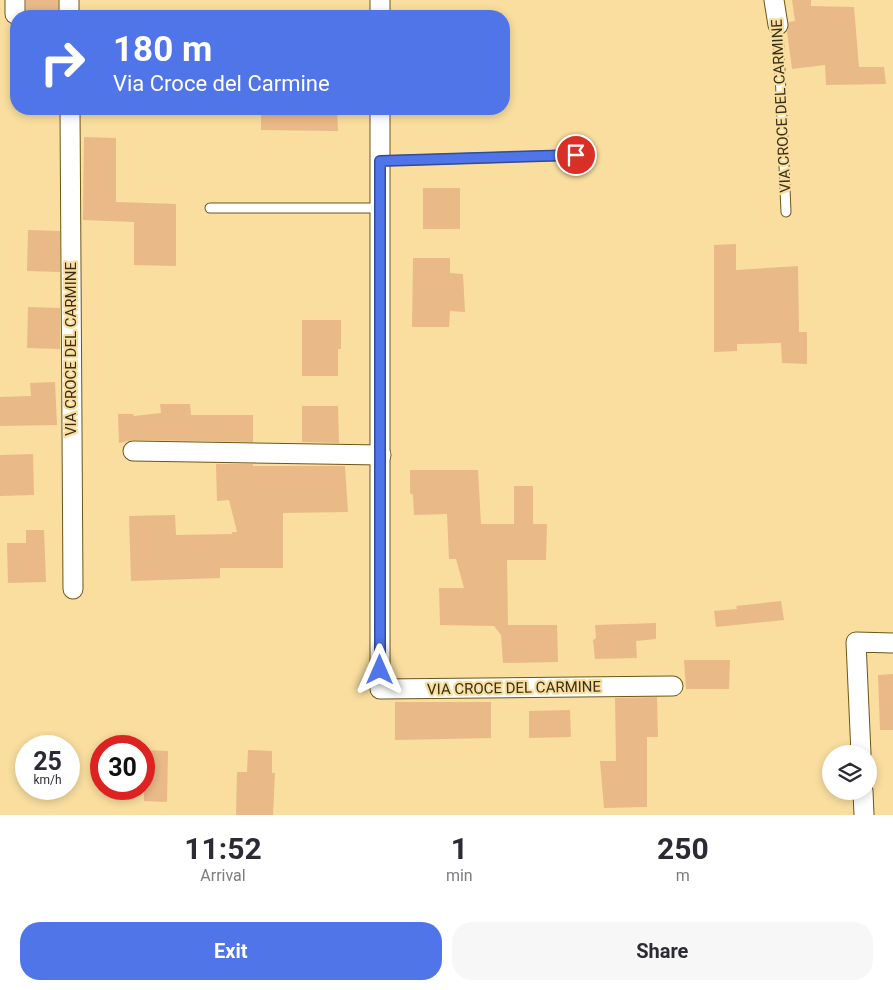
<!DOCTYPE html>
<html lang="en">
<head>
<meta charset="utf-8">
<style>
  :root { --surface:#fff; --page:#f7f7f7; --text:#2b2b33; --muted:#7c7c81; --accent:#5075e9 }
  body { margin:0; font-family:Roboto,sans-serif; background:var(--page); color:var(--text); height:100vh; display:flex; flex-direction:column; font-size:19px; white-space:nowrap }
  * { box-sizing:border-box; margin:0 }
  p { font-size:16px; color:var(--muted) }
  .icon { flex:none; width:28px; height:28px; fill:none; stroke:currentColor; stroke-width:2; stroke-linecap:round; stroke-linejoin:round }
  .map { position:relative; height:815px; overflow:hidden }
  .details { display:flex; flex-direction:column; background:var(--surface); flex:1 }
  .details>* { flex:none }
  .hud { position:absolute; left:10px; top:10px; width:500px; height:105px; border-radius:20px; box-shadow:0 2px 8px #0003; background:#5075e9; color:#fff; overflow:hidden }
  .buttons { position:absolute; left:822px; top:745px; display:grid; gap:10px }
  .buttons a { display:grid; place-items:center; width:55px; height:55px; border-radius:50%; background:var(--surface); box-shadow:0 2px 8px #0003; font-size:25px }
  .speed { position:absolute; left:15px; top:735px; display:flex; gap:10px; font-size:25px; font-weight:700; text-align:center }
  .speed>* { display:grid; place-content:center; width:65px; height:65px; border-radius:50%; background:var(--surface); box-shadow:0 2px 8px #0003; line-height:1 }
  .speed small { font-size:12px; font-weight:400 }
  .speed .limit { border:8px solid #d22; background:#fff; color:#111 }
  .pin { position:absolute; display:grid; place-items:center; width:42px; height:42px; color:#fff; margin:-21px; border:2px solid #fff; border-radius:50%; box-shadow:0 1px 5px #0007 }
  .me { position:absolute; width:55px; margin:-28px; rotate:0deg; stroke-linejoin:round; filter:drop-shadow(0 0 4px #0008) }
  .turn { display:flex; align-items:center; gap:18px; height:105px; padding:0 20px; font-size:22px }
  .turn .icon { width:65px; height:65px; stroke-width:2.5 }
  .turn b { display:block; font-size:35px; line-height:42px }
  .eta { display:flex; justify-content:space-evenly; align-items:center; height:85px; text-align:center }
  .eta b { font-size:30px; font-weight:700; line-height:35px }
  .button { display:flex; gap:10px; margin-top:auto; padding:10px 20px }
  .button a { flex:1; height:58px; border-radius:20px; background:var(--accent); color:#fff; font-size:20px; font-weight:700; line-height:58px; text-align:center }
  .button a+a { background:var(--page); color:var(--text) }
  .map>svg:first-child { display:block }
  .building { fill:#e9b988 }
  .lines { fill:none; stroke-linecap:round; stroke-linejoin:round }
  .service-casing { stroke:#6e5616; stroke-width:11 }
  .minor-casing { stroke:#6e5616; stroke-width:21 }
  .service { stroke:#fff; stroke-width:9 }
  .minor { stroke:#fff; stroke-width:19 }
  .route-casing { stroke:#344c97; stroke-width:12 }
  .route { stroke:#5075e9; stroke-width:9 }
  .labels { text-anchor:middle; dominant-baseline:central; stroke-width:4.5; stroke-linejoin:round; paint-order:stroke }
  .street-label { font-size:15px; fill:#392f15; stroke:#f9de9f }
</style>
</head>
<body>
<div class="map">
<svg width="893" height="815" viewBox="0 0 893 815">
  <rect width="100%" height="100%" fill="#f9de9f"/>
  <g class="building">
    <rect x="26" y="0" width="32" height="16"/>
    <polygon points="792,0 811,0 811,6 854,7 859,67 884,67 886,84 826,85 825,65 792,69 787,32 789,22 795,21"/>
    <polygon points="261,109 337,109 338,131 261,130"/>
    <polygon points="84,137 116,138 116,202 176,204 176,266 134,265 134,222 83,220"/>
    <rect x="423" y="188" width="37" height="41"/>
    <polygon points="28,230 60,231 60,272 27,271"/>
    <polygon points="736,244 736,270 798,266 799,332 807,332 807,364 782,363 781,343 737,344 737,351 714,352 714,245"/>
    <polygon points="413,258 450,258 450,273 463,274 465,312 450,311 449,327 412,327"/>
    <polygon points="28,307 60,308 60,349 27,348"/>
    <polygon points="302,320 341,320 341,349 338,349 338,376 302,376"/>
    <polygon points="55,382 57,425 0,426 0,397 31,396 30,383"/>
    <polygon points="160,404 190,404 191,415 253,415 253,442 133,440 119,443 118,414 133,414 134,416 161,413"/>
    <polygon points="302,406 338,406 339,443 302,442"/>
    <polygon points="33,454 34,495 0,496 0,455"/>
    <polygon points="216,464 253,464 253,466 345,466 348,512 283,513 283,568 220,568 220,578 131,581 129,516 175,515 176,535 232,534 232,532 237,532 229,500 217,501"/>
    <polygon points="410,470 478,470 481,524 514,524 514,486 533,486 533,524 547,524 546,560 507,560 508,625 557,625 558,662 503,663 501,635 494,626 440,625 439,588 464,588 456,559 449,559 447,514 414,515 413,495 410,493"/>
    <polygon points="26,530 44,530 46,582 8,583 7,543 26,543"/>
    <polygon points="781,601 784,620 716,627 714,611 737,609 736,606"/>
    <polygon points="656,623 656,639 636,641 637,658 595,659 593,640 596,638 595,625"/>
    <polygon points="684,660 730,660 729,689 686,689"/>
    <polygon points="893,674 893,730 880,730 878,675"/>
    <polygon points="657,697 658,737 647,737 647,807 604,808 600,761 616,761 615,698"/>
    <polygon points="395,702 491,702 491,738 395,740"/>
    <polygon points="570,710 571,737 529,738 529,711"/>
    <polygon points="144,750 168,751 167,802 144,801"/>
    <polygon points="248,750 272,751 272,773 275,773 273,815 236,815 237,772 247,772"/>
  </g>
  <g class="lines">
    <defs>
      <g id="service">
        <polyline points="778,25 786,212"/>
        <polyline points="380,161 576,155"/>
        <polyline points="210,208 379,208"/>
      </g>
      <g id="minor">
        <polyline points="15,0 15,14"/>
        <polyline points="69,0 69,16"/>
        <polyline points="774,0 778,25"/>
        <polyline points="380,16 380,0"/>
        <polyline points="70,109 73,589"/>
        <polyline points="380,109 380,689 673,686"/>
        <polyline points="133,451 381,455"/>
        <polyline points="861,754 856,642 893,643"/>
        <polyline points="863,791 864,815"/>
      </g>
    </defs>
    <use href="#service" class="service-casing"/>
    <use href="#minor" class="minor-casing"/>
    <use href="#service" class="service"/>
    <use href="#minor" class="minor"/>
  </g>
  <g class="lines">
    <defs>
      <polyline id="route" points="380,670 380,161 576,155"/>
    </defs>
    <use href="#route" class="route-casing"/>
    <use href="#route" class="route"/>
  </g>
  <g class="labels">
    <g class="street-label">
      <text transform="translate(781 106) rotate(-93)">VIA CROCE DEL CARMINE</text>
      <text transform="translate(71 349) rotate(-90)">VIA CROCE DEL CARMINE</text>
      <text transform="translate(514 688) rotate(-1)">VIA CROCE DEL CARMINE</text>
    </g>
  </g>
</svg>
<div class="buttons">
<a><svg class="icon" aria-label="layers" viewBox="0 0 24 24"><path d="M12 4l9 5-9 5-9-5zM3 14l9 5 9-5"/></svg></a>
</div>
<div class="speed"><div>25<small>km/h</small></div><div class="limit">30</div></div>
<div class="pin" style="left:576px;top:155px;background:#d93025"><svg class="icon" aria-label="arrive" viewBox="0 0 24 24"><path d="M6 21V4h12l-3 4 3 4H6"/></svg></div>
<svg class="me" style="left:380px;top:670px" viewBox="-20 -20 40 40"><path d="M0-17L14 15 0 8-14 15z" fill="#5075e9" stroke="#fff" stroke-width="4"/></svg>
<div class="hud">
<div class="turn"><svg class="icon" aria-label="right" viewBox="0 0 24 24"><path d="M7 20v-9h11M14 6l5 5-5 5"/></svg><div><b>180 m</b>Via Croce del Carmine</div></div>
</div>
</div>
<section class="details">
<div class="eta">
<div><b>11:52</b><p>Arrival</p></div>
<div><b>1</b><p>min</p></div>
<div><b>250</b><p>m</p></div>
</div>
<div class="button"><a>Exit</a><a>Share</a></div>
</section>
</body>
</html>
